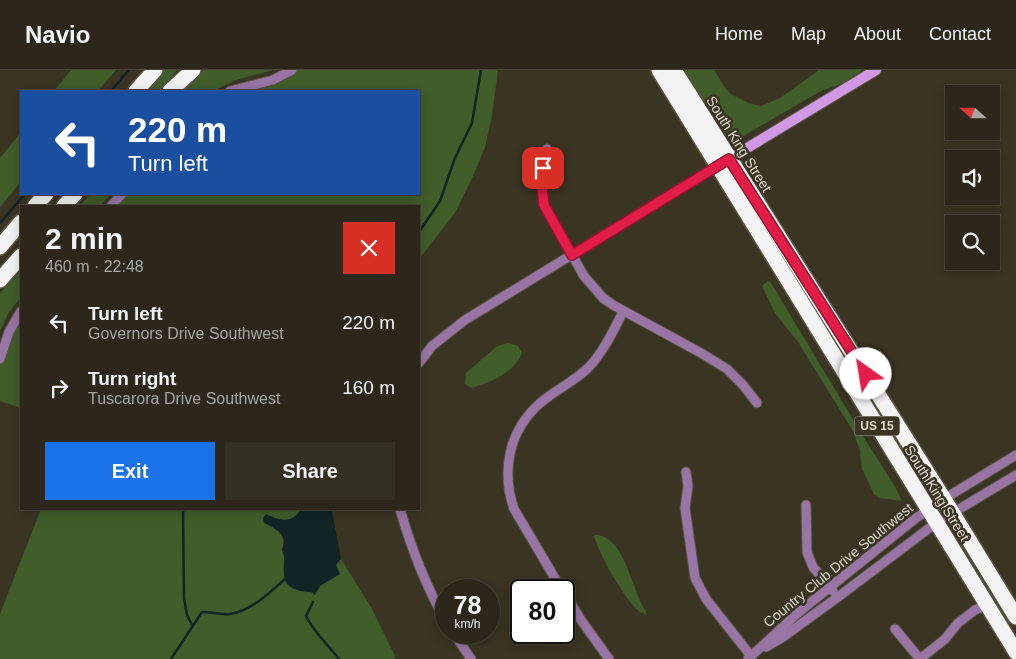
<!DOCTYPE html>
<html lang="en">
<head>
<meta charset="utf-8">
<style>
  :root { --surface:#2c271a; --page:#342f23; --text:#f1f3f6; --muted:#a6a5a2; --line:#484439; --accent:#1a73e8 }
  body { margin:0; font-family:Arial,sans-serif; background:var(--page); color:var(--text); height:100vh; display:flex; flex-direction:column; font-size:19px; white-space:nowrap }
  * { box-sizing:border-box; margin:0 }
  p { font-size:16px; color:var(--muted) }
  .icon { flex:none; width:28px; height:28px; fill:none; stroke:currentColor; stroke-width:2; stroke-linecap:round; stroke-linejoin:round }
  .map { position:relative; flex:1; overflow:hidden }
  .details { position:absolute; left:20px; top:135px; width:400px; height:305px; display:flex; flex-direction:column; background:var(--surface); border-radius:0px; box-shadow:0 2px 12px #0003,0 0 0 1px var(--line) }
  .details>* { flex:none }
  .hud { position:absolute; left:20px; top:20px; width:400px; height:105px; border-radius:0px; box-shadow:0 2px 12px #0003,0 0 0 1px var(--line); background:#1a4fa0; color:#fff; overflow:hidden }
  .needle { width:32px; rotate:291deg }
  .fabs { position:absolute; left:945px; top:15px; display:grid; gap:10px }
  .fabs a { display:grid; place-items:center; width:55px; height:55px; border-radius:0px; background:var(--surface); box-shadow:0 2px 12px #0003,0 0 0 1px var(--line); font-size:25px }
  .speed { position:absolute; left:435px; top:509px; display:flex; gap:10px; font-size:25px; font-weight:700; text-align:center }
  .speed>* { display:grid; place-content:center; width:65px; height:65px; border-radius:50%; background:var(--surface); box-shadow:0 2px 12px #0003,0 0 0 1px var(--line); line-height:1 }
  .speed small { font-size:12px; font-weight:400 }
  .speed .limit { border:2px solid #111; border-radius:8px; background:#fff; color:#111 }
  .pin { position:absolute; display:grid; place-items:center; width:42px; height:42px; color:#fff; margin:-21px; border-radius:10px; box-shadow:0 2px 8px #0006 }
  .me { position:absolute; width:55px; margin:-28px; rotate:328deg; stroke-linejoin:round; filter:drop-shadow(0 0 4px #0008) }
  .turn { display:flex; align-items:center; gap:18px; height:105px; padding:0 25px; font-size:22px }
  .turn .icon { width:65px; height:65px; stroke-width:2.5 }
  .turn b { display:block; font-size:35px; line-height:42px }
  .round { display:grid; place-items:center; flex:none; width:52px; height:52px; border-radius:0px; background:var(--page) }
  .overview { display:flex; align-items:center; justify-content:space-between; height:85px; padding:0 25px }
  h1 { font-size:30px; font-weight:600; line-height:38px }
  .button { display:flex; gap:10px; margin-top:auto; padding:10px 25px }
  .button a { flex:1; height:58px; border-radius:0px; background:var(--accent); color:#fff; font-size:20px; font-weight:600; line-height:58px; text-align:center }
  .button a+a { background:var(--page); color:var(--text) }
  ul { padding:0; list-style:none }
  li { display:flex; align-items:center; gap:15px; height:65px; padding:0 25px }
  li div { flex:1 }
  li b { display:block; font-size:19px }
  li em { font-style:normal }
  header { display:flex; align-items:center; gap:30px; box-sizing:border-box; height:70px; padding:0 25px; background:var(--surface); border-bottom:1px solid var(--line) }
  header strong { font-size:24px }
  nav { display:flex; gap:28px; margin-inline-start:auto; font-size:18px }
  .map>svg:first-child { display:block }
  .green { fill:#405d2a }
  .water { fill:#122426 }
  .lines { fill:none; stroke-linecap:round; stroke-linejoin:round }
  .stream { stroke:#122426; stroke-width:2.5 }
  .street-casing { stroke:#585241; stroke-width:11 }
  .secondary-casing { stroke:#585241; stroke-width:12 }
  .highway-casing { stroke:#585241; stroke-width:18 }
  .street { stroke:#9975a5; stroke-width:9 }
  .secondary { stroke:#d198e6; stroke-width:10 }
  .highway { stroke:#f3f3f3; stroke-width:15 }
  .route-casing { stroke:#92132f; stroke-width:12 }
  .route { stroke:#e11d48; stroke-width:9 }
  .labels { text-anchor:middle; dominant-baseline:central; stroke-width:5; stroke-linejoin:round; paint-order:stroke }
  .shield { fill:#3a3422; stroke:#ada99c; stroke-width:1 }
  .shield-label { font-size:12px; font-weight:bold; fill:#dedbd0 }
  .street-label { font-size:14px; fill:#dedbd0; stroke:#3a3422 }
</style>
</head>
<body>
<header>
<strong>Navio</strong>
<nav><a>Home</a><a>Map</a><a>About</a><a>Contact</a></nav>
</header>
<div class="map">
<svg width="1016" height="589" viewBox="0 0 1016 589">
  <rect width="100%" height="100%" fill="#3a3422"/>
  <g class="green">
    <polygon points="71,0 116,0 98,21 54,21"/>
    <polygon points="159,0 177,0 159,21 140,21"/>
    <polygon points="203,0 273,0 236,10 213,21 183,21"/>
    <polygon points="291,0 498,0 492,46 485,77 473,106 455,143 419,189 419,136 114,136 125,124 419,124 419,21 230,21"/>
    <path d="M 684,0 L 714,0 L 726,19 L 731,24 L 748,33 L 761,36 L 780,28 L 819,0 L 863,0 L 843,13 L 821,21 L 740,68 C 730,70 724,65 717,58 Z"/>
    <polygon points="21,62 21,112 0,137 0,88"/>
    <polygon points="91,124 111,124 100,136 79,136"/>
    <polygon points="21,201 21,227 8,244 0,261 0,223"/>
    <polygon points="768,211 771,213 866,371 894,415 902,431 879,428 874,424 862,399 860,381 853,361 798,272 775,243 762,216"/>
    <polygon points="21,241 21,338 0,331 0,289"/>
    <path d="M 508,273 L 518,276 L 522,283 C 515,302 489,313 471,318 L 465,314 L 466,303 L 497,276 Z"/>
    <polygon points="41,439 332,439 341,489 372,539 395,586 394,588 396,589 0,589 0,544"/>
    <path d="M 594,465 C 625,463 632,523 646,541 L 646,544 C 645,544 639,542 639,541 C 626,532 597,481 594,465 Z"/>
  </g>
  <path class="water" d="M 301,439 L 332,439 L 341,489 L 336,495 L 340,504 L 320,516 L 315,525 L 311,522 C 300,522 284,519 284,504 C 283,496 286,488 282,480 C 288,464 276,459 264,453 L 263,448 L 266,444 C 280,451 292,454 301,439 Z"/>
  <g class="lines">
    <g class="stream">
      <polyline points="111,21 129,0"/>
      <polyline points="0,153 25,124"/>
      <polyline points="419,162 440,131 455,88 472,53 481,0"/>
      <polyline points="183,439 184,528 187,545 192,555"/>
      <path d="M 313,532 L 306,546 C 313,561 328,575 339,589"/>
      <path d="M 171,589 L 202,542 C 211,542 221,545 230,544 C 251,541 269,523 285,509"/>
    </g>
    <defs>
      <g id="street">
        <polyline points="230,21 273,10 292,0"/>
        <polyline points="547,79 542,118 544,135 584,206 603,228 613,235 701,283 727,299 743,315 757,333"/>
        <polyline points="111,136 122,124"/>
        <polyline points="0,289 9,262 21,241"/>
        <polyline points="419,293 432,276 465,250 717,96"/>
        <polyline points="686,402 688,416 685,438 695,508 706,529 751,586"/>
        <polyline points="806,435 807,482 813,497 833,521"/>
        <path d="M 400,439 C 411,478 426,516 446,552"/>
        <path d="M 562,520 L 514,439 C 501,401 509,361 539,334 C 555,320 574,312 589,297 C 604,281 613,261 623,242"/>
        <polyline points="564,522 581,550 609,589"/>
        <polyline points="895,559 920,589"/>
        <polyline points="453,562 471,589"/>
        <polyline points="766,577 783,567 838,527 936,453 1016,405"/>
        <polyline points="748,589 799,542 916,448 944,429 1016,385"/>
        <polyline points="920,589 945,569 958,553 975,540 987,535"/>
      </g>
      <polyline id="secondary" points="724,92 876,0"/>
      <g id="highway">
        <polyline points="659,0 1016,582"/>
        <polyline points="674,0 944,429 1016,547"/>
        <polyline points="136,21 155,0"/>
        <polyline points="170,21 193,0"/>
        <polyline points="35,136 46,124"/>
        <polyline points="64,136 75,124"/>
        <polyline points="0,177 21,152"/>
        <polyline points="0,210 21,186"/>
      </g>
    </defs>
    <use href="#street" class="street-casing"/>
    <use href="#secondary" class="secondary-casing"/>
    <use href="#highway" class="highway-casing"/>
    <use href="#street" class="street"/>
    <use href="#secondary" class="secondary"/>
    <use href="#highway" class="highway"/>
  </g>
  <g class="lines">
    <defs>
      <polyline id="route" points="543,98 542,118 544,135 572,185 729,89 866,304"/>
    </defs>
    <use href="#route" class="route-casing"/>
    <use href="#route" class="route"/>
  </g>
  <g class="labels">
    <rect class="shield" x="854.5" y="346.5" width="45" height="19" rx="4"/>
    <g class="shield-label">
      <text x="877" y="356">US 15</text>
    </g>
    <g class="street-label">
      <text transform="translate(739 74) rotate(58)">South King Street</text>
      <text transform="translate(937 423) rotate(58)">South King Street</text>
      <text transform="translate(838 495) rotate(-39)">Country Club Drive Southwest</text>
    </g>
  </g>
</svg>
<div class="fabs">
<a><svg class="needle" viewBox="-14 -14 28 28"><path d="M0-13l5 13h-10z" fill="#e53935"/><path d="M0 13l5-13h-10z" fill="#a6a5a2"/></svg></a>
<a><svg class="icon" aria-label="sound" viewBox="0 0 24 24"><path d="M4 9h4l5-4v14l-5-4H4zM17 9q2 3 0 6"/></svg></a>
<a><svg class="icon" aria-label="search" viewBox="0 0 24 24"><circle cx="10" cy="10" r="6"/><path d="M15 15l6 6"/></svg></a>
</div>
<div class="speed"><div>78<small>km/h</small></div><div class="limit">80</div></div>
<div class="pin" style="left:543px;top:98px;background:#d93025"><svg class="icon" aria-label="arrive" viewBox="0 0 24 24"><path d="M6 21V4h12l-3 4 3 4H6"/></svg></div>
<svg class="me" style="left:866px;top:304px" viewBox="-20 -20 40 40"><circle r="19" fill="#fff"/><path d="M0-13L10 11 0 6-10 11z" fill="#e11d48"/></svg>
<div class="hud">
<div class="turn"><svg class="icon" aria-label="left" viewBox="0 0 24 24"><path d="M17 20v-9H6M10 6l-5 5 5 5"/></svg><div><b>220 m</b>Turn left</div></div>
</div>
<section class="details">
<div class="overview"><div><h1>2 min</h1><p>460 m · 22:48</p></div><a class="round" style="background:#d93025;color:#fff"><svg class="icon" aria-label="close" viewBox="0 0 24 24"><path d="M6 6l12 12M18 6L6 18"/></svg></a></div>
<ul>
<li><svg class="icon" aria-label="left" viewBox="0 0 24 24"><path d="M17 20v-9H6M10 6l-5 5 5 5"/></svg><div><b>Turn left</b><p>Governors Drive Southwest</p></div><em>220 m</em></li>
<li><svg class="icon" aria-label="right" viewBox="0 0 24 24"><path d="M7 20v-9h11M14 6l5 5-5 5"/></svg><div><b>Turn right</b><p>Tuscarora Drive Southwest</p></div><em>160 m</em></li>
</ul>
<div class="button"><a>Exit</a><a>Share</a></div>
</section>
</div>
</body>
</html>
